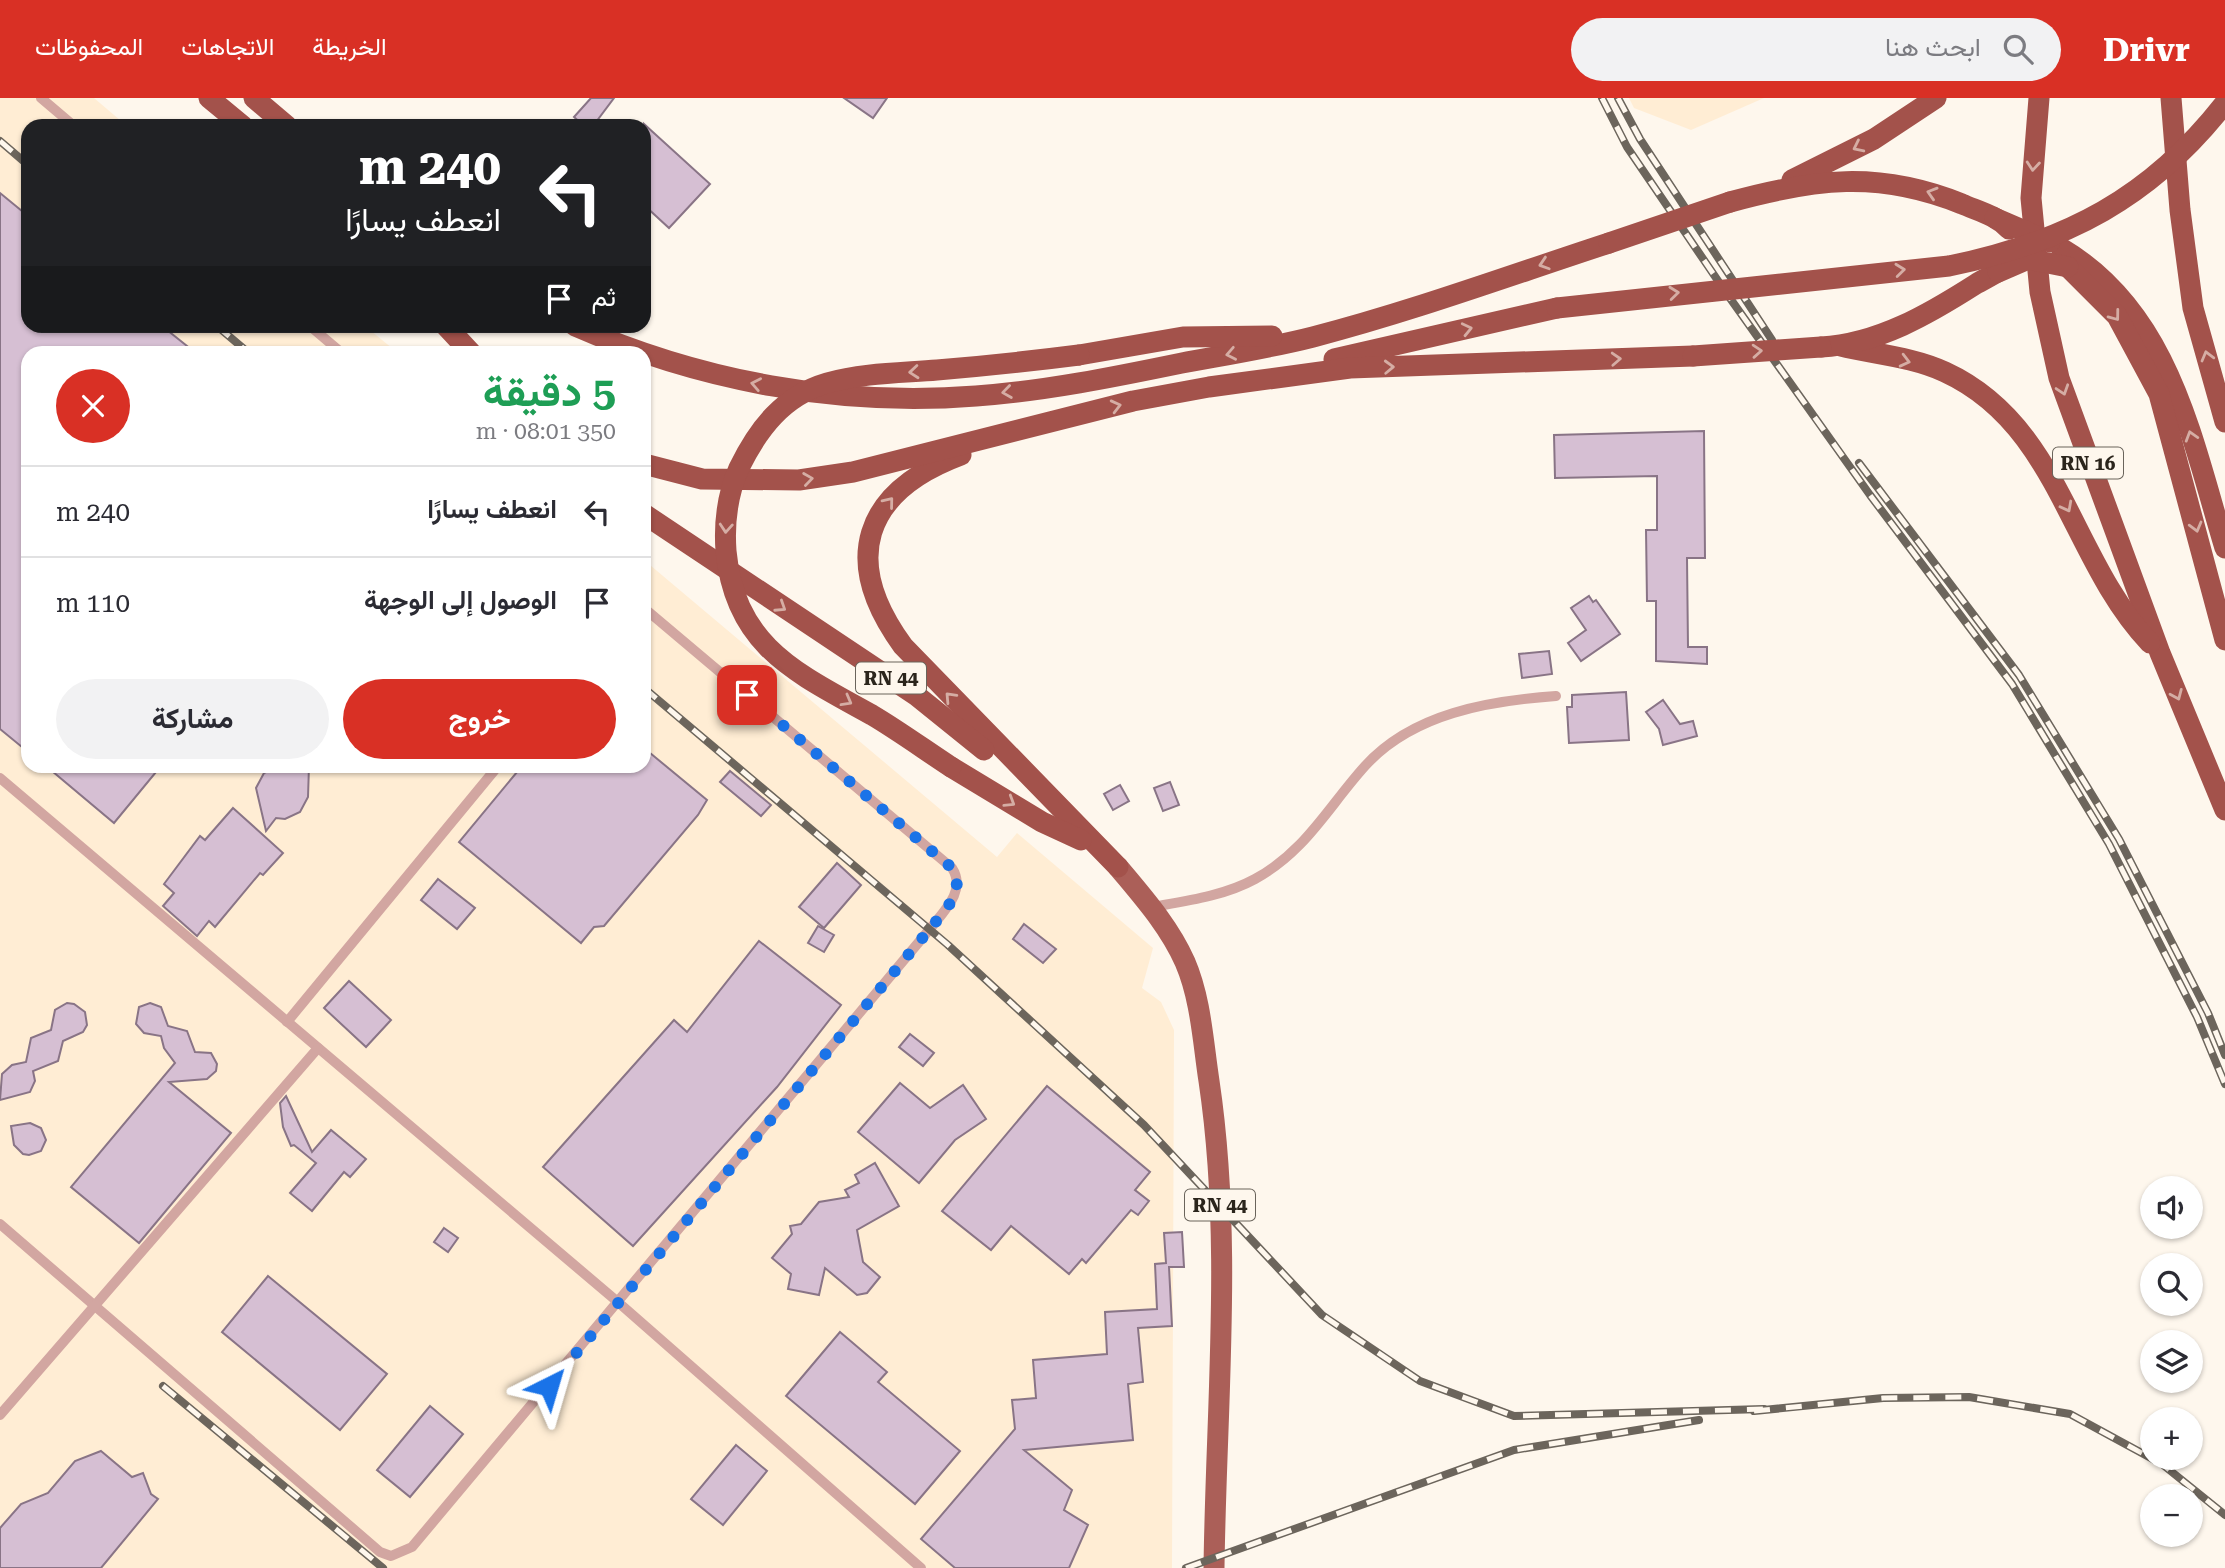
<!DOCTYPE html>
<html lang="ar">
<head>
<meta charset="utf-8">
<style>
  :root { --surface:#fff; --page:#f2f2f3; --text:#2b2b33; --muted:#7c7c81; --line:#e1e1e2; --accent:#d93025 }
  body { margin:0; font-family:"Roboto Serif",Vazirmatn,serif; background:var(--page); color:var(--text); direction:rtl; height:100vh; display:flex; flex-direction:column; font-size:26px; white-space:nowrap }
  * { box-sizing:border-box; margin:0 }
  p { font-size:23px; color:var(--muted) }
  .icon { flex:none; width:38px; height:38px; fill:none; stroke:currentColor; stroke-width:2; stroke-linecap:round; stroke-linejoin:round }
  .map { position:relative; flex:1; overflow:hidden; direction:ltr }
  .side { position:absolute; left:21px; top:248px; width:630px; height:427px; display:flex; flex-direction:column; background:var(--surface); border-radius:21px; box-shadow:0 2px 5px #0004; direction:rtl }
  .side>* { flex:none }
  .guide { position:absolute; left:21px; top:21px; width:630px; height:214px; border-radius:21px; box-shadow:0 2px 5px #0004; direction:rtl; background:#202124; color:#fff; overflow:hidden }
  .controls { position:absolute; left:2140px; top:1078px; display:grid; gap:14px }
  .controls a { display:grid; place-items:center; width:63px; height:63px; border-radius:50%; background:var(--surface); box-shadow:0 2px 5px #0004; font-size:35px }
  .pin { position:absolute; display:grid; place-items:center; width:60px; height:60px; color:#fff; margin:-30px; border-radius:14px; box-shadow:0 4px 10px #0006 }
  .me { position:absolute; width:77px; margin:-38px; rotate:40deg; stroke-linejoin:round; filter:drop-shadow(0 0 5px #0008) }
  .turn { display:flex; align-items:center; gap:24px; height:147px; padding:0 35px; font-size:32px }
  .turn .icon { width:91px; height:91px; stroke-width:2.5 }
  .turn b { display:block; font-size:49px; line-height:60px }
  .then { display:flex; align-items:center; height:66px; padding:0 35px; background:#0003; gap:14px; font-size:26px }
  .round { display:grid; place-items:center; flex:none; width:74px; height:74px; border-radius:37px; background:var(--page) }
  .head { display:flex; align-items:center; justify-content:space-between; height:119px; padding:0 35px }
  h1 { font-size:42px; font-weight:700; line-height:52px; color:#1e9e55 }
  .primary-button { display:flex; gap:14px; margin-top:auto; padding:14px 35px }
  .primary-button a { flex:1; height:80px; border-radius:42px; background:var(--accent); color:#fff; font-size:28px; font-weight:700; line-height:80px; text-align:center }
  .primary-button a+a { background:var(--page); color:var(--text) }
  ul { padding:0; list-style:none }
  li { display:flex; align-items:center; gap:21px; height:91px; padding:0 35px; border-top:2px solid var(--line) }
  li div { flex:1 }
  li b { display:block; font-size:26px }
  li em { font-style:normal }
  header { display:flex; align-items:center; gap:42px; box-sizing:border-box; height:98px; padding:0 35px; background:var(--accent); color:#fff }
  header strong { font-size:33px }
  nav { display:flex; gap:38px; margin-inline-start:auto; font-size:24px }
  .search { width:490px; height:63px; background:var(--page); display:flex; align-items:center; gap:18px; box-sizing:border-box; padding:0 24px; border-radius:38px; color:var(--muted); font-size:26px }
  .map>svg:first-child { display:block }
  .built { fill:#ffedd4 }
  .building { fill:#d6bfd3; stroke:#897486; stroke-width:2 }
  .lines { fill:none; stroke-linecap:round; stroke-linejoin:round }
  .service { stroke:#d2a6a1; stroke-width:10 }
  .primary { stroke:#ab5f58; stroke-width:21 }
  .trunk { stroke:#a3524b; stroke-width:21 }
  .rail-casing { stroke:#6c655c; stroke-width:8 }
  .rail { stroke:#fef7ed; stroke-width:5; stroke-dasharray:16; stroke-linecap:butt }
  .trunk-bridge { stroke:#a3524b; stroke-width:21 }
  .oneway { stroke:#d5ada4 }
  .route { stroke:#1a73e8; stroke-width:12; stroke-dasharray:0 21.6 }
  .labels { text-anchor:middle; dominant-baseline:central; stroke-width:7; stroke-linejoin:round; paint-order:stroke }
  .shield { fill:#fef7ed; stroke:#6a645b; stroke-width:2 }
  .shield-label { font-size:19px; font-weight:bold; fill:#2b251c }
</style>
</head>
<body>
<header>
<strong>Drivr</strong>
<div class="search"><svg class="icon" aria-label="search" viewBox="0 0 24 24"><circle cx="10" cy="10" r="6"/><path d="M15 15l6 6"/></svg>ابحث هنا</div>
<nav><a>الخريطة</a><a>الاتجاهات</a><a>المحفوظات</a></nav>
</header>
<div class="map">
<svg width="2225" height="1470" viewBox="0 0 2225 1470">
  <rect width="100%" height="100%" fill="#fef7ed"/>
  <g class="built">
    <polygon points="0,0 94,0 127,28 28,28 28,228 365,228 398,255 28,256 28,668 644,668 644,462 997,759 1017,735 1153,850 1142,890 1161,904 1174,932 1172,1470 0,1470"/>
    <polygon points="1629,0 1764,0 1691,32 1634,10"/>
  </g>
  <g class="building">
    <polygon points="591,0 614,0 593,28 584,28 574,19"/>
    <polygon points="844,0 887,0 873,20"/>
    <polygon points="644,26 710,86 669,130 644,107"/>
    <polygon points="0,95 28,118 28,228 162,228 197,256 28,256 28,654 0,631"/>
    <polygon points="1704,333 1705,460 1687,460 1688,549 1707,549 1707,566 1656,563 1656,503 1647,503 1646,432 1657,432 1657,378 1555,380 1554,337"/>
    <polygon points="1589,498 1593,504 1596,502 1620,536 1581,563 1568,545 1586,532 1571,510"/>
    <polygon points="1549,553 1552,576 1522,580 1519,556"/>
    <polygon points="1626,594 1629,642 1569,645 1567,609 1572,609 1572,597"/>
    <polygon points="1663,602 1680,626 1693,623 1697,638 1663,647 1659,631 1646,614"/>
    <polygon points="644,650 707,702 698,717 604,828 594,829 581,845 459,744 522,668 644,668"/>
    <polygon points="46,668 161,668 114,725"/>
    <polygon points="278,668 309,668 308,699 300,714 285,721 276,720 266,733 256,690 264,675"/>
    <polygon points="730,673 771,707 761,718 720,684"/>
    <polygon points="1170,684 1179,707 1163,713 1154,690"/>
    <polygon points="1120,687 1129,703 1113,712 1104,696"/>
    <polygon points="233,710 283,755 263,777 260,775 215,829 209,823 197,838 163,808 174,795 164,786 200,738 205,742"/>
    <polygon points="837,765 861,787 824,830 799,809"/>
    <polygon points="438,781 475,810 457,831 421,802"/>
    <polygon points="1024,826 1056,851 1043,865 1013,841"/>
    <polygon points="818,828 834,837 824,854 808,845"/>
    <polygon points="759,843 841,907 777,989 633,1148 543,1069 674,922 687,934"/>
    <polygon points="349,883 391,922 366,949 324,910"/>
    <polygon points="67,905 74,906 85,914 87,927 83,934 63,943 58,963 33,973 35,983 30,994 0,1002 2,976 12,967 26,964 31,940 51,932 55,912"/>
    <polygon points="150,905 161,909 168,928 187,933 195,954 211,955 217,966 216,973 207,981 169,984 231,1035 139,1145 71,1089 175,965 164,950 161,938 144,935 136,926 139,909"/>
    <polygon points="910,936 934,955 923,968 899,949"/>
    <polygon points="900,985 930,1010 963,987 986,1021 955,1042 919,1085 858,1034"/>
    <polygon points="1047,988 1150,1074 1135,1092 1149,1103 1138,1117 1131,1112 1086,1165 1082,1161 1069,1176 1011,1128 991,1152 942,1113"/>
    <polygon points="286,998 312,1054 331,1032 366,1061 350,1079 344,1074 312,1113 290,1095 316,1065 294,1047 291,1048 283,1029 280,1005"/>
    <polygon points="30,1025 41,1030 46,1042 41,1053 29,1057 23,1056 14,1047 11,1028"/>
    <polygon points="875,1065 899,1108 857,1132 863,1164 880,1179 867,1195 857,1197 825,1170 819,1197 788,1191 791,1176 772,1160 792,1136 790,1128 801,1126 819,1104 849,1099 845,1092 859,1085 855,1077"/>
    <polygon points="444,1130 458,1140 448,1154 434,1144"/>
    <polygon points="1182,1134 1184,1169 1169,1169 1172,1228 1138,1230 1143,1284 1128,1286 1133,1342 1024,1352 1072,1392 1064,1412 1088,1427 1069,1470 955,1470 921,1441 1015,1331 1012,1302 1036,1300 1033,1262 1107,1256 1105,1214 1157,1211 1155,1166 1166,1165 1164,1135"/>
    <polygon points="268,1178 387,1276 340,1332 222,1234"/>
    <polygon points="840,1234 887,1274 878,1284 960,1353 915,1406 786,1298"/>
    <polygon points="430,1308 463,1336 410,1399 377,1372"/>
    <polygon points="736,1347 767,1373 723,1427 691,1401"/>
    <polygon points="101,1353 132,1379 143,1375 151,1396 158,1401 101,1470 0,1470 0,1430 21,1406 48,1395 75,1363"/>
  </g>
  <g class="lines">
    <g class="service">
      <polyline points="41,0 74,28"/>
      <polyline points="310,228 343,256"/>
      <polyline points="0,680 619,1205 921,1470"/>
      <path d="M 1152,809 C 1186,803 1224,798 1255,781 C 1306,753 1328,709 1365,668 C 1413,615 1489,603 1556,598"/>
      <polyline points="287,924 498,668"/>
      <path d="M 0,1126 L 380,1454 L 391,1458 L 412,1449 L 929,832 C 943,814 967,793 952,770 L 644,510"/>
      <polyline points="0,1317 318,950"/>
    </g>
    <path class="primary" d="M 1118,769 C 1143,799 1169,828 1185,864 C 1201,901 1203,944 1209,983 C 1233,1144 1216,1308 1214,1470"/>
    <g class="trunk">
      <polyline points="209,0 243,28"/>
      <polyline points="254,0 287,28"/>
      <polyline points="2039,0 2031,100 2040,194 2059,280 2160,555 2225,712"/>
      <polyline points="2171,0 2180,112 2193,210 2225,324"/>
      <polyline points="1792,82 1874,41 1936,0"/>
      <path d="M 1730,104 C 1814,81 1878,72 1962,106 C 1978,113 1996,117 2009,131"/>
      <path d="M 2061,150 C 2169,214 2191,338 2225,450"/>
      <polyline points="2068,169 2117,218 2159,296 2225,542"/>
      <polyline points="446,228 472,256"/>
      <path d="M 575,228 C 700,283 839,309 976,298 C 1045,293 1114,279 1182,265 C 1225,257 1270,250 1313,239 C 1413,213 1511,177 1609,145"/>
      <path d="M 1841,248 C 1874,256 1913,259 1945,274 C 2060,327 2070,461 2150,545"/>
      <path d="M 1821,249 C 1878,246 1929,216 1976,186 C 1989,178 2003,174 2011,161"/>
      <polyline points="1079,257 1183,239 1272,238"/>
      <polyline points="1334,261 1557,210"/>
      <path d="M 961,357 C 862,394 841,463 903,548 L 1118,769"/>
      <polyline points="644,366 702,381 799,382 853,374 1133,303 1209,289 1350,270 1693,258"/>
      <polyline points="644,416 917,598 984,652"/>
      <polyline points="951,669 1042,724 1081,742"/>
    </g>
    <defs>
      <g id="rail">
        <polyline points="1602,0 1627,49 1727,196 1870,397 2012,586 2109,746 2197,919 2225,986"/>
        <polyline points="1618,0 1640,41 1772,242"/>
        <polyline points="0,43 28,67"/>
        <polyline points="217,228 250,256"/>
        <polyline points="1859,365 2019,577 2119,741 2208,915 2225,957"/>
        <polyline points="644,590 948,847 1144,1027 1322,1217 1420,1283 1514,1318 1764,1311"/>
        <polyline points="163,1288 383,1470"/>
        <polyline points="1754,1313 1883,1300 1969,1299 2070,1316 2162,1366 2225,1417"/>
        <polyline points="1186,1470 1514,1352 1699,1322"/>
      </g>
    </defs>
    <use href="#rail" class="rail-casing"/>
    <use href="#rail" class="rail"/>
    <g class="trunk-bridge">
      <polyline points="1995,120 2050,144"/>
      <polyline points="1609,145 1730,104"/>
      <polyline points="1998,174 2028,161 2068,169"/>
      <path d="M 1557,210 L 1949,168 C 2066,144 2151,100 2225,5"/>
      <polyline points="1693,258 1821,249"/>
      <path d="M 951,669 C 925,652 899,633 872,617 C 797,575 735,549 726,453 C 724,425 728,395 739,370 C 758,331 783,298 827,285 C 863,275 901,275 937,272 C 985,268 1032,263 1079,257"/>
    </g>
  </g>
  <defs><path id="oneway-chevron" d="M-2-3.5L2.5 0L-2 3.5" fill="none" stroke-width="1.6" stroke-linecap="round" stroke-linejoin="round" transform="scale(1.75)"/></defs>
  <g class="oneway">
    <use href="#oneway-chevron" transform="translate(1858 49) rotate(154)"/>
    <use href="#oneway-chevron" transform="translate(2033 68) rotate(95)"/>
    <use href="#oneway-chevron" transform="translate(1932 95) rotate(-163)"/>
    <use href="#oneway-chevron" transform="translate(1544 166) rotate(162)"/>
    <use href="#oneway-chevron" transform="translate(1900 172) rotate(-6)"/>
    <use href="#oneway-chevron" transform="translate(1674 195) rotate(-6)"/>
    <use href="#oneway-chevron" transform="translate(2115 218) rotate(53)"/>
    <use href="#oneway-chevron" transform="translate(1467 231) rotate(-13)"/>
    <use href="#oneway-chevron" transform="translate(1757 253) rotate(-4)"/>
    <use href="#oneway-chevron" transform="translate(1231 256) rotate(169)"/>
    <use href="#oneway-chevron" transform="translate(2207 258) rotate(-105)"/>
    <use href="#oneway-chevron" transform="translate(1616 261) rotate(-3)"/>
    <use href="#oneway-chevron" transform="translate(1905 263) rotate(14)"/>
    <use href="#oneway-chevron" transform="translate(1389 269) rotate(-2)"/>
    <use href="#oneway-chevron" transform="translate(914 274) rotate(175)"/>
    <use href="#oneway-chevron" transform="translate(756 286) rotate(-169)"/>
    <use href="#oneway-chevron" transform="translate(2063 292) rotate(72)"/>
    <use href="#oneway-chevron" transform="translate(1007 294) rotate(172)"/>
    <use href="#oneway-chevron" transform="translate(1116 308) rotate(-14)"/>
    <use href="#oneway-chevron" transform="translate(2191 338) rotate(-107)"/>
    <use href="#oneway-chevron" transform="translate(808 381) rotate(-8)"/>
    <use href="#oneway-chevron" transform="translate(889 404) rotate(-51)"/>
    <use href="#oneway-chevron" transform="translate(2067 409) rotate(62)"/>
    <use href="#oneway-chevron" transform="translate(2196 429) rotate(75)"/>
    <use href="#oneway-chevron" transform="translate(726 430) rotate(94)"/>
    <use href="#oneway-chevron" transform="translate(781 509) rotate(33)"/>
    <use href="#oneway-chevron" transform="translate(2177 597) rotate(67)"/>
    <use href="#oneway-chevron" transform="translate(950 599) rotate(-133)"/>
    <use href="#oneway-chevron" transform="translate(847 603) rotate(29)"/>
    <use href="#oneway-chevron" transform="translate(1010 704) rotate(32)"/>
  </g>
  <g class="lines">
    <path class="route" d="M 549,1288 L 929,832 C 943,814 967,793 952,770 L 747,597"/>
  </g>
  <g class="labels">
    <g class="shield">
      <rect x="2053" y="349.5" width="70" height="31" rx="5"/>
      <rect x="856" y="564.5" width="70" height="31" rx="5"/>
      <rect x="1185" y="1091.5" width="70" height="31" rx="5"/>
    </g>
    <g class="shield-label">
      <text x="2088" y="365">RN 16</text>
      <text x="891" y="580">RN 44</text>
      <text x="1220" y="1107">RN 44</text>
    </g>
  </g>
</svg>
<div class="controls">
<a><svg class="icon" aria-label="sound" viewBox="0 0 24 24"><path d="M4 9h4l5-4v14l-5-4H4zM17 9q2 3 0 6"/></svg></a>
<a><svg class="icon" aria-label="search" viewBox="0 0 24 24"><circle cx="10" cy="10" r="6"/><path d="M15 15l6 6"/></svg></a>
<a><svg class="icon" aria-label="layers" viewBox="0 0 24 24"><path d="M12 4l9 5-9 5-9-5zM3 14l9 5 9-5"/></svg></a>
<a>+</a>
<a>−</a>
</div>
<div class="pin" style="left:747px;top:597px;background:#d93025"><svg class="icon" aria-label="arrive" viewBox="0 0 24 24"><path d="M6 21V4h12l-3 4 3 4H6"/></svg></div>
<svg class="me" style="left:549px;top:1288px" viewBox="-20 -20 40 40"><path d="M0-17L14 15 0 8-14 15z" fill="#1a73e8" stroke="#fff" stroke-width="4"/></svg>
<div class="guide">
<div class="turn"><svg class="icon" aria-label="left" viewBox="0 0 24 24"><path d="M17 20v-9H6M10 6l-5 5 5 5"/></svg><div><b>240 m</b>انعطف يسارًا</div></div>
<div class="then">ثم<svg class="icon" aria-label="arrive" viewBox="0 0 24 24"><path d="M6 21V4h12l-3 4 3 4H6"/></svg></div>
</div>
<section class="side">
<div class="head"><div><h1>5 دقيقة</h1><p>350 m · 08:01</p></div><a class="round" style="background:#d93025;color:#fff"><svg class="icon" aria-label="close" viewBox="0 0 24 24"><path d="M6 6l12 12M18 6L6 18"/></svg></a></div>
<ul>
<li><svg class="icon" aria-label="left" viewBox="0 0 24 24"><path d="M17 20v-9H6M10 6l-5 5 5 5"/></svg><div><b>انعطف يسارًا</b></div><em>240 m</em></li>
<li><svg class="icon" aria-label="arrive" viewBox="0 0 24 24"><path d="M6 21V4h12l-3 4 3 4H6"/></svg><div><b>الوصول إلى الوجهة</b></div><em>110 m</em></li>
</ul>
<div class="primary-button"><a>خروج</a><a>مشاركة</a></div>
</section>
</div>
</body>
</html>
